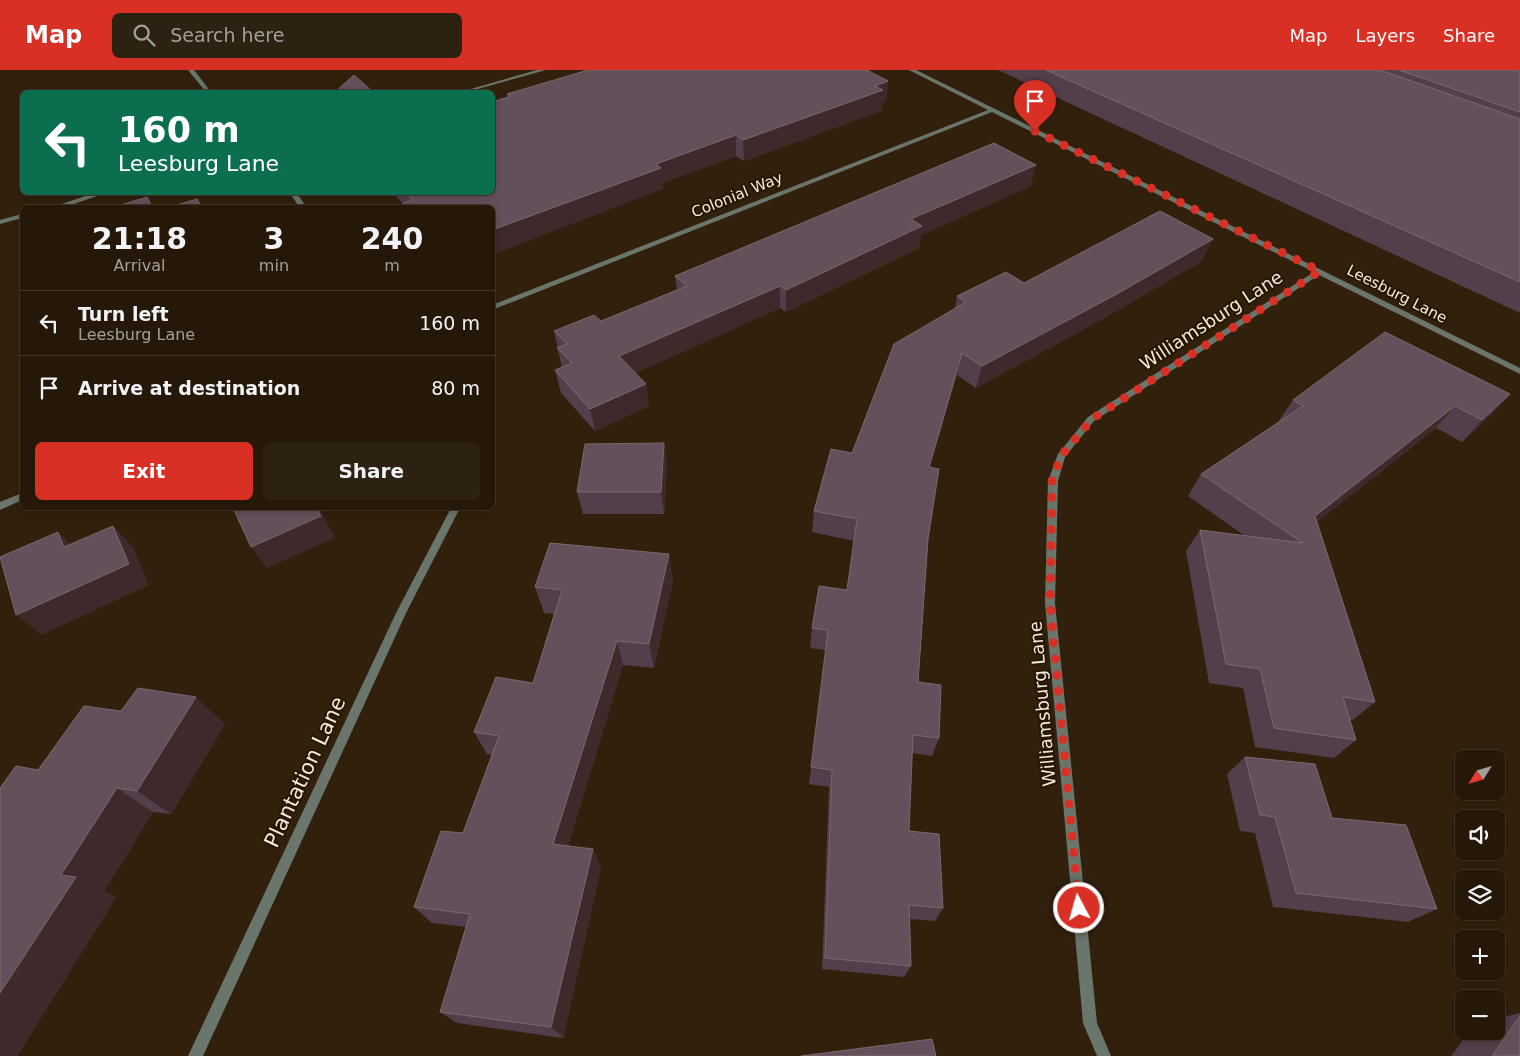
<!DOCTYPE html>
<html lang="en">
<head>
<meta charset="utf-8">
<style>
  :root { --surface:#251809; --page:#2d2112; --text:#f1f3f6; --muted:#a3a09c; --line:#42372a; --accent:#d93025 }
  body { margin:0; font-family:"DejaVu Sans",sans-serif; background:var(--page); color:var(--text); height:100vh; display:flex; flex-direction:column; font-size:19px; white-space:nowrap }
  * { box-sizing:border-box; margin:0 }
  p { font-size:16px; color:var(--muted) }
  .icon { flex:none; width:28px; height:28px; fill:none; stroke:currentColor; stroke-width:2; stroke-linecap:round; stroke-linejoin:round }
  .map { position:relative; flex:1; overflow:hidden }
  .drawer { position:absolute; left:20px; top:135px; width:475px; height:305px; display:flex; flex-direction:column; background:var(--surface); border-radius:8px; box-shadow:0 2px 8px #0003,0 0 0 1px var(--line) }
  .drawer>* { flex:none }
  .hud { position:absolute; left:20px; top:20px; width:475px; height:105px; border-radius:8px; box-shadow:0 2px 8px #0003,0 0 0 1px var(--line); background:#0b6e4f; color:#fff; overflow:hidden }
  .needle { width:32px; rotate:233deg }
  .buttons { position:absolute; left:1455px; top:680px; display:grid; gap:10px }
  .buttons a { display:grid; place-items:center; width:50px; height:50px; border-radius:8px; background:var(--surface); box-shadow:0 2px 8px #0003,0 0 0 1px var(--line); font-size:25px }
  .pin { position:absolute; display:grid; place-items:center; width:42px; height:42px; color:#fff; margin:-51px -21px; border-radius:50% 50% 50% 0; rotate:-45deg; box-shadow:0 0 5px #0007 }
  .pin .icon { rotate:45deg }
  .me { position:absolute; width:55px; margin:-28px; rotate:354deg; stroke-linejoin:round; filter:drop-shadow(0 0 4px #0008) }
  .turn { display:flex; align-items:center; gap:18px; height:105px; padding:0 15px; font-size:22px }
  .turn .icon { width:65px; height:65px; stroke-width:2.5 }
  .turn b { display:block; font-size:35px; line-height:42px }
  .eta { display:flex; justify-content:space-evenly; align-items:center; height:85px; text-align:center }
  .eta b { font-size:30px; font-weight:800; line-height:35px }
  .cta { display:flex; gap:10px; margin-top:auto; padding:10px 15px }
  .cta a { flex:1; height:58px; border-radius:8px; background:var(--accent); color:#fff; font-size:20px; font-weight:800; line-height:58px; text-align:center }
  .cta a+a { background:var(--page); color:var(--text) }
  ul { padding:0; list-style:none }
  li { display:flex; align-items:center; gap:15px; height:65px; padding:0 15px; border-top:1px solid var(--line) }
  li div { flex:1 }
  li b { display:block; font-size:19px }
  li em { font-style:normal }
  header { display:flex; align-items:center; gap:30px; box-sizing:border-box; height:70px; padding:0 25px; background:var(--accent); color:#fff }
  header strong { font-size:24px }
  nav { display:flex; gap:28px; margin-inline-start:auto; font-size:18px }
  .search { width:350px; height:45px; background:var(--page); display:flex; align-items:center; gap:12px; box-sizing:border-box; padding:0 18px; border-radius:8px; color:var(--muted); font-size:19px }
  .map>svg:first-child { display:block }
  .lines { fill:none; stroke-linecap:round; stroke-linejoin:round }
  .street { fill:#6a756c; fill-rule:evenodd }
  .wall { fill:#533e4b }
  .shaded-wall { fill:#3e2a2b }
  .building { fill:#64505b; stroke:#7b686f }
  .route { stroke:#d93025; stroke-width:9; stroke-dasharray:0 16.2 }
  .labels { text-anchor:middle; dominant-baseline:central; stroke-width:4; stroke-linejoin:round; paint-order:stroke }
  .far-street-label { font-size:15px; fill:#f4e9dd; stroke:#261704 }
  .street-label { font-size:18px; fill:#f4e9dd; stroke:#261704 }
  .near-street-label { font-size:21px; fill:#f4e9dd; stroke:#261704 }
</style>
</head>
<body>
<header>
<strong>Map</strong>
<div class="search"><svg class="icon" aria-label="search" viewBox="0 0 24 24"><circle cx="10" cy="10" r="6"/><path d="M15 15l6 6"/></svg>Search here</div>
<nav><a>Map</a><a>Layers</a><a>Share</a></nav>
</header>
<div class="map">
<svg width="1520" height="986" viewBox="0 0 1520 986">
  <rect width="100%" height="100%" fill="#31200c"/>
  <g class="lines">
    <g class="street">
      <polygon points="188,0 194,0 211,22 206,22"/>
      <polygon points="537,0 546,0 467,22 460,22"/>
      <polygon points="909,0 916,0 1520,298 1520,304 1319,205 1094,351 1065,387 1058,411 1055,533 1097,953 1111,986 1097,986 1083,953 1045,533 1048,411 1058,384 1088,347 1314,202 992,42 492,240 492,235 988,40"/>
      <polygon points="97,122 109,122 62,138 50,138"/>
      <polygon points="289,122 296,122 307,138 300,138"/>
      <polygon points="22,144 22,148 0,154 0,150"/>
      <polygon points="22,423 22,430 0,440 0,432"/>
      <polygon points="451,438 460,438 407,541 203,986 188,986 397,541"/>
    </g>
  </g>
  <g class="wall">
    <polygon points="998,0 1520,0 1520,243"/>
    <polygon points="888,11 886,31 882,33 881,41 744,91 736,86 662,113 663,119 492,138 404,138 402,134 403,134 393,122 492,122 508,27 507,24"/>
    <polygon points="1031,116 921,165 919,178 786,242 780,238 635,303 649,336 595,361 561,323 555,300 562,298 554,261 601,251 677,220 675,206"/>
    <polygon points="1202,191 1106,247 976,318 957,305 930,397 928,469 918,612 939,668 932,686 912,683 909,761 943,838 935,851 910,849 911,896 904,907 822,899 829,717 809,714 826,580 810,578 812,558 847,520 854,471 812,462 814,441 852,383 955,239 957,226"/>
    <polygon points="1510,324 1489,347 1462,372 1436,358 1317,452 1375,632 1353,650 1350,650 1356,670 1334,688 1255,677 1243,618 1209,613 1186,481 1200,460 1245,466 1188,426 1201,404 1278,352 1293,330"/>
    <polygon points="664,373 667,395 664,444 583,444 577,422"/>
    <polygon points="673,510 654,598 623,595 568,776 601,797 563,968 457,953 440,942 466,857 432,853 414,837 463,763 492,685 487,684 474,662 533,613 554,544 544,543 535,517"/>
    <polygon points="225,654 171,744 153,742 104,821 116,827 17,986 38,700"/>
    <polygon points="1245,687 1332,748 1437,839 1408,852 1273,837 1255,763 1240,761 1227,704"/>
    <polygon points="1520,943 1520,986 1451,986 1470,961 1496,961 1496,949"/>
  </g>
  <g class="shaded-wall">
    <polygon points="888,11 886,31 882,33 881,41 744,91 743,70 875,16"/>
    <polygon points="736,65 736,86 662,113 663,119 492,185 492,160 656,94"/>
    <polygon points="1036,95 1031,116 921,165 919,178 786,242 786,220 911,149"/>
    <polygon points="1213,169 1202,191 1106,247 976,318 982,296"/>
    <polygon points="780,216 780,238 623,309 619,286"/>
    <polygon points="962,283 957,305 924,419 929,397"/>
    <polygon points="646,314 649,336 595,361 590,339"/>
    <polygon points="1510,324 1489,347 1462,372 1482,350"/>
    <polygon points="1455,336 1436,358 1297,468 1315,446"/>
    <polygon points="664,373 667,395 664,444 661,422"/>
    <polygon points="316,438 319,438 335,468 267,498 251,477"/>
    <polygon points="113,456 133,477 149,515 42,565 16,545"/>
    <polygon points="58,462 80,484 64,477"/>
    <polygon points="669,484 673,510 654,598 649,574"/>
    <polygon points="617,571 623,595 563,792 553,774"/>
    <polygon points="196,627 225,654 171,744 137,721"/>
    <polygon points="117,718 153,742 104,821 116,827 17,986 0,986 0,923 61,805"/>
    <polygon points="593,779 601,797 563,968 551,957"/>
  </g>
  <g class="building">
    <polygon points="588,0 867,0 888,11 875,16 883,20 743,70 736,65 656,94 661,98 492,160 492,138 406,138 402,134 412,130 405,122 492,122 492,32 511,26 507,24"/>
    <polygon points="1046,0 1380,0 1520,49 1520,212"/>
    <polygon points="1399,0 1520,0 1520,42"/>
    <polygon points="354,5 373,22 335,22"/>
    <polygon points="994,73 1036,95 911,149 922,156 786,220 780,216 619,286 646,314 590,339 555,300 572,293 557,278 567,274 554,261 594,245 601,251 687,216 675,206"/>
    <polygon points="147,127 153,138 111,138"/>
    <polygon points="197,129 202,138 167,138"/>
    <polygon points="1160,141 1213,169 1115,225 982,296 962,283 929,397 939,399 928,469 918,612 941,615 939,668 913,665 909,761 939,764 943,838 909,835 911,896 825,888 832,700 811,697 828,560 812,558 819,516 847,520 857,449 814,441 831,379 852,383 894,274 966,232 957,226 1006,202 1024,213"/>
    <polygon points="1385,262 1510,324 1482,350 1455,336 1315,446 1375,632 1343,627 1356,670 1274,658 1260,599 1226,594 1200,460 1303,473 1201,404 1303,336 1293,330"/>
    <polygon points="664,373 661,422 577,422 585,374"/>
    <polygon points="233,438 316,438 321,446 251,477"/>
    <polygon points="113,456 129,494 16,545 0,487 58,462 64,477"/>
    <polygon points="550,473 669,484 649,574 617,571 553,774 593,779 551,957 440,942 470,844 414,837 441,761 463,763 499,666 474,662 496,607 533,613 562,520 535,517"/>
    <polygon points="138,618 196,627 137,721 117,718 61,805 76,807 0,923 0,718 16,696 38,700 84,636 121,641"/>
    <polygon points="1245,687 1315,694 1332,748 1406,755 1437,839 1296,823 1275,747 1260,745"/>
    <polygon points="1520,946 1520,986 1492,986"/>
    <polygon points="932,969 936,986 801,986"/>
  </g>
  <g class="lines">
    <polyline class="route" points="1035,61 1320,201 1092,349 1061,386 1052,411 1050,533 1079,838"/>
  </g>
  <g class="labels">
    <g class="far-street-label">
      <text transform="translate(737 125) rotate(-22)">Colonial Way</text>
      <text transform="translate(1397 224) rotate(27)">Leesburg Lane</text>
    </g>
    <g class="street-label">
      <text transform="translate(1211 250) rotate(-33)">Williamsburg Lane</text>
      <text transform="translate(1042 634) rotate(-95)">Williamsburg Lane</text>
    </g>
    <g class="near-street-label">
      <text transform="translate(305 702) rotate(-65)">Plantation Lane</text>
    </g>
  </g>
</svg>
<div class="buttons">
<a><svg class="needle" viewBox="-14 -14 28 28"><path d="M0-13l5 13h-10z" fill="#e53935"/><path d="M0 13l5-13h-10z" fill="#a3a09c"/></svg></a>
<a><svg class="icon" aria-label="sound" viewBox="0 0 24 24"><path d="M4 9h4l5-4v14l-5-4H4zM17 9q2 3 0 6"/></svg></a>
<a><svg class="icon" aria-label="layers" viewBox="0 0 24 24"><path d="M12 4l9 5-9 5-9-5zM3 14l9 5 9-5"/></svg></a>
<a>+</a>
<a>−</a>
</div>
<div class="pin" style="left:1035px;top:61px;background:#d93025"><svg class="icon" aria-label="arrive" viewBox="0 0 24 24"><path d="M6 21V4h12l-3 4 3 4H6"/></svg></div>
<svg class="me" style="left:1079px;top:838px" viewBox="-20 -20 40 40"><circle r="17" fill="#d93025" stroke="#fff" stroke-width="3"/><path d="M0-11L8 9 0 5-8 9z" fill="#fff"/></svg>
<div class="hud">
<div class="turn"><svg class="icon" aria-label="left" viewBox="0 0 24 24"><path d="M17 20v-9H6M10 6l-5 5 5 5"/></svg><div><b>160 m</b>Leesburg Lane</div></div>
</div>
<section class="drawer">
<div class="eta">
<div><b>21:18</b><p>Arrival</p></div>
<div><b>3</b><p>min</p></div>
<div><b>240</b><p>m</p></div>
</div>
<ul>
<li><svg class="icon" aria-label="left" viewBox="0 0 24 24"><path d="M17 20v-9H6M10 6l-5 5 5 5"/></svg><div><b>Turn left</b><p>Leesburg Lane</p></div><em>160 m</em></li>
<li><svg class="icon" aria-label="arrive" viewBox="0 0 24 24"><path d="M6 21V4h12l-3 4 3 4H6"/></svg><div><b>Arrive at destination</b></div><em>80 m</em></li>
</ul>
<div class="cta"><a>Exit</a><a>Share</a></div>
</section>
</div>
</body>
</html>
